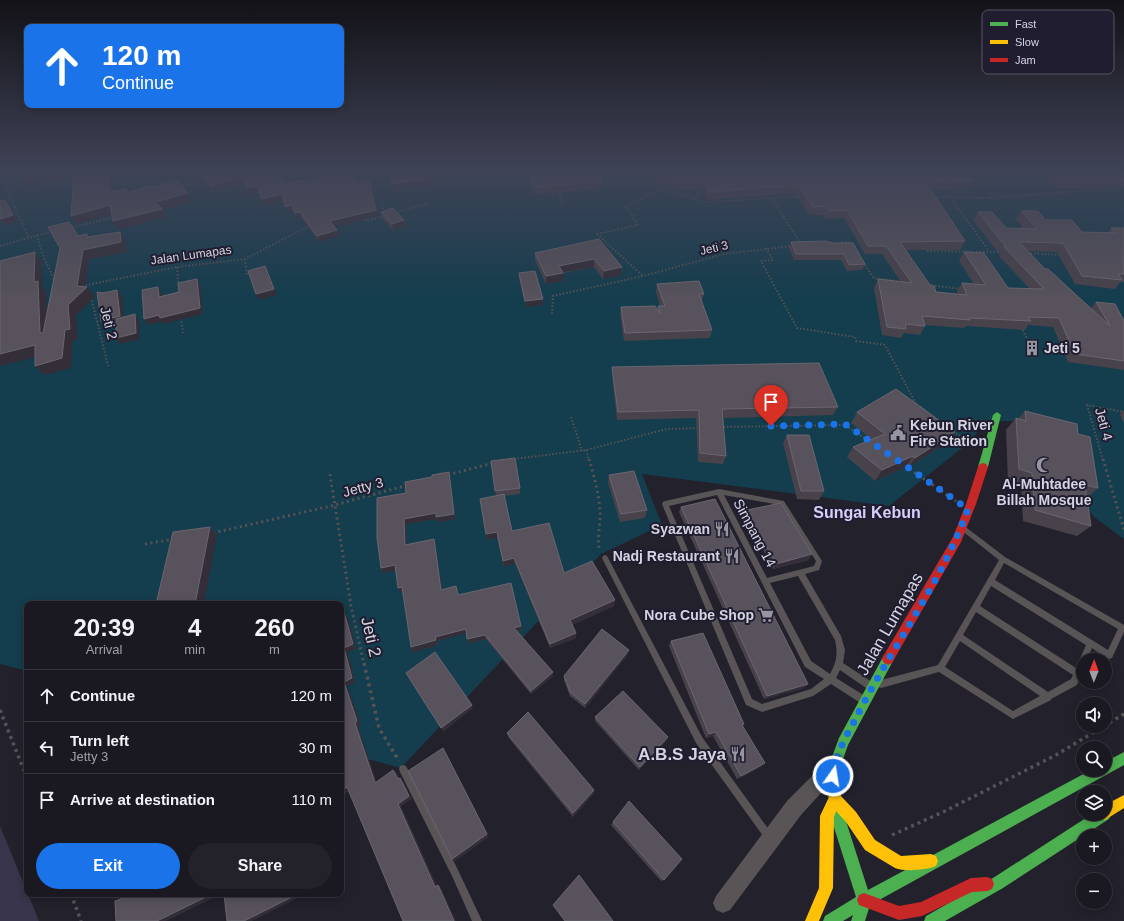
<!DOCTYPE html>
<html lang="en">
<head>
<meta charset="utf-8">
<style>
  :root { --surface:#1a1921; --page:#23222a; --text:#f1f3f6; --muted:#9fa0a5; --line:#38383f; --accent:#1a73e8 }
  body { margin:0; font-family:Helvetica,sans-serif; background:var(--page); color:var(--text); height:100vh; display:flex; flex-direction:column; font-size:15px; white-space:nowrap }
  * { box-sizing:border-box; margin:0 }
  p { font-size:13px; color:var(--muted) }
  .icon { flex:none; width:22px; height:22px; fill:none; stroke:currentColor; stroke-width:2; stroke-linecap:round; stroke-linejoin:round }
  .map { position:relative; flex:1; overflow:hidden }
  .sheet { position:absolute; left:24px; top:601px; width:320px; height:296px; display:flex; flex-direction:column; background:var(--surface); border-radius:8px; box-shadow:0 2px 10px #0003,0 0 0 1px var(--line) }
  .sheet>* { flex:none }
  .guide { position:absolute; left:24px; top:24px; width:320px; height:84px; border-radius:8px; box-shadow:0 2px 10px #0003,0 0 0 1px var(--line); background:#1a73e8; color:#fff; overflow:hidden }
  .needle { width:26px; rotate:1deg }
  .buttons { position:absolute; left:1076px; top:653px; display:grid; gap:8px }
  .buttons a { display:grid; place-items:center; width:36px; height:36px; border-radius:50%; background:var(--surface); box-shadow:0 2px 10px #0003,0 0 0 1px var(--line); font-size:20px }
  .pin { position:absolute; display:grid; place-items:center; width:34px; height:34px; color:#fff; margin:-41px -17px; border-radius:50% 50% 50% 0; rotate:-45deg; box-shadow:0 0 4px #0007 }
  .pin .icon { rotate:45deg }
  .me { position:absolute; width:44px; margin:-22px; rotate:13deg; stroke-linejoin:round; filter:drop-shadow(0 0 3px #0008) }
  .turn { display:flex; align-items:center; gap:14px; height:84px; padding:0 12px; font-size:18px }
  .turn .icon { width:52px; height:52px; stroke-width:2.5 }
  .turn b { display:block; font-size:28px; line-height:34px }
  .eta { display:flex; justify-content:space-evenly; align-items:center; height:68px; text-align:center }
  .eta b { font-size:24px; font-weight:700; line-height:28px }
  .button { display:flex; gap:8px; margin-top:auto; padding:8px 12px }
  .button a { flex:1; height:46px; border-radius:24px; background:var(--accent); color:#fff; font-size:16px; font-weight:700; line-height:46px; text-align:center }
  .button a+a { background:var(--page); color:var(--text) }
  ul { padding:0; list-style:none }
  li { display:flex; align-items:center; gap:12px; height:52px; padding:0 12px; border-top:1px solid var(--line) }
  li div { flex:1 }
  li b { display:block; font-size:15px }
  li em { font-style:normal }
  .map>svg:first-child { display:block }
  .green { fill:#38354c }
  .water { fill:#143d4d }
  .lines { fill:none; stroke-linecap:round; stroke-linejoin:round }
  .path-far2 { stroke:#555355; stroke-width:2; stroke-dasharray:1.5 2; stroke-linecap:butt }
  .path-far1 { stroke:#555355; stroke-width:3; stroke-dasharray:2 3.5; stroke-linecap:butt }
  .path { stroke:#555355; stroke-width:3.5; stroke-dasharray:3 4; stroke-linecap:butt }
  .lane { fill:#595556; fill-rule:evenodd }
  .street { fill:#595556; fill-rule:evenodd }
  .fast { fill:#4caf50; fill-rule:evenodd }
  .slow { fill:#ffc107; fill-rule:evenodd }
  .jam { fill:#c62828; fill-rule:evenodd }
  .wall { fill:#48424b }
  .shaded-wall { fill:#332e38 }
  .building { fill:#57525b; stroke:#6b6670 }
  .route { stroke:#1a73e8; stroke-width:7; stroke-dasharray:0 12.6 }
  .labels { text-anchor:middle; dominant-baseline:central; stroke-width:4; stroke-linejoin:round; paint-order:stroke }
  .far-street-label { font-size:12px; fill:#d5d4e1; stroke:#201d30 }
  .street-label { font-size:14px; fill:#d5d4e1; stroke:#201d30 }
  .poi-label { font-size:14px; font-weight:bold; fill:#d5d4e1; stroke:#201d30; text-anchor:end }
  .quarter-label { font-size:16px; font-weight:bold; fill:#d9cef9; stroke:#201d30 }
  .near-street-label { font-size:17px; fill:#d5d4e1; stroke:#201d30 }
  .near-poi-label { font-size:17px; font-weight:bold; fill:#d5d4e1; stroke:#201d30; text-anchor:end }
  .key { fill:#201d30; stroke:#565465; stroke-width:1 }
  .key-label { font-size:11px; fill:#d5d4e1 }
</style>
</head>
<body>
<div class="map">
<svg width="1124" height="921" viewBox="0 0 1124 921">
  <rect width="100%" height="100%" fill="#23212c"/>
  <polygon class="green" points="0,826 39,921 0,921"/>
  <polygon class="water" points="0,170 1124,170 1124,539 1094,517 1014,421 985,421 971,441 889,506 642,474 662,525 601,554 401,768 341,752 341,604 27,604 27,671 0,664"/>
  <g class="lines">
    <g class="path-far2">
      <polyline points="156,170 161,186"/>
      <polyline points="283,170 286,185"/>
      <polyline points="316,170 318,180"/>
      <polyline points="635,170 662,189 706,202 801,196"/>
      <polyline points="974,170 995,198"/>
      <polyline points="964,173 975,172"/>
      <path d="M 513,178 C 521,175 524,171 533,170"/>
      <polyline points="3,181 29,238"/>
      <polyline points="352,183 384,177"/>
      <polyline points="182,188 203,175"/>
      <polyline points="558,189 563,206"/>
      <polyline points="934,197 995,198 1124,187"/>
      <polyline points="950,197 989,251"/>
      <polyline points="772,198 800,243"/>
      <polyline points="693,199 700,192 706,191"/>
      <polyline points="382,204 384,214"/>
      <polyline points="394,213 430,203"/>
      <polyline points="364,216 366,221 384,216"/>
      <polyline points="69,228 115,217"/>
      <polyline points="597,234 638,225 626,206 662,189"/>
      <polyline points="597,234 643,276"/>
      <polyline points="37,235 44,258 56,283"/>
      <polyline points="838,243 849,242 851,245"/>
      <polyline points="0,246 53,231"/>
      <polyline points="766,248 773,260 761,261 797,328 855,337 856,341 885,345 916,404 925,410"/>
      <polyline points="927,251 1000,252"/>
      <polyline points="1027,253 1062,255"/>
      <polyline points="245,259 247,275"/>
      <polyline points="863,262 874,278 903,282"/>
      <polyline points="177,267 179,293"/>
      <polyline points="928,285 961,289"/>
      <polyline points="82,286 177,267 245,259 311,225"/>
      <polyline points="91,297 108,366"/>
      <polyline points="552,314 553,296 643,276 724,254 793,246"/>
      <polyline points="181,318 183,333"/>
      <polyline points="1021,327 1030,344"/>
      <polyline points="571,417 582,451"/>
      <polyline points="720,427 845,425 870,442"/>
      <polyline points="953,431 975,446"/>
      <polyline points="586,450 589,460"/>
      <polyline points="514,459 586,450 667,429 699,428"/>
      <polyline points="1103,460 1087,405 1124,412"/>
    </g>
    <g class="path-far1">
      <path d="M 589,459 C 594,476 599,494 600,511 C 601,523 596,542 600,551"/>
      <polyline points="1103,459 1124,530"/>
      <polyline points="905,466 956,501"/>
      <polyline points="330,474 351,606 364,664"/>
      <polyline points="448,475 493,463"/>
      <polyline points="213,533 335,505 408,485"/>
      <polyline points="145,544 174,539"/>
    </g>
    <g class="path">
      <polyline points="364,663 379,728 399,761"/>
      <polyline points="0,710 27,778"/>
      <polyline points="892,835 943,812 1056,755 1124,714"/>
      <polyline points="71,894 81,921"/>
    </g>
    <g class="lane">
      <path d="M 719,489 L 784,501 L 822,561 L 819,570 L 805,574 L 841,636 L 845,650 L 843,663 L 872,682 L 873,685 L 872,688 L 869,689 L 866,688 L 840,670 L 836,678 L 865,696 L 866,699 L 865,702 L 862,703 L 859,702 L 831,684 L 813,696 L 762,712 L 746,705 L 662,504 L 663,502 L 665,501 ZM 717,495 L 805,667 L 824,679 L 811,689 L 762,704 L 752,699 L 669,506 ZM 724,495 L 780,505 L 816,561 L 814,566 L 767,578 ZM 798,576 L 835,640 C 838,654 837,661 830,674 L 811,661 L 770,583 Z"/>
      <path d="M 963,525 L 1005,557 L 1124,625 L 1124,632 L 1112,658 L 1109,659 L 1106,658 L 1092,648 L 1087,660 L 1083,660 L 1083,669 L 1077,685 L 1051,699 L 1051,700 L 1013,719 L 939,672 L 881,688 L 878,687 L 877,684 L 878,681 L 881,680 L 938,665 L 999,560 L 961,530 L 960,528 L 961,526 ZM 1004,563 L 1118,629 L 1108,650 L 995,580 ZM 991,586 L 1086,645 L 1076,668 L 980,606 ZM 976,612 L 1073,675 L 1071,679 L 1048,692 L 963,635 ZM 960,641 L 1040,696 L 1013,711 L 945,667 Z"/>
      <polygon points="605,555 607,556 702,737 772,834 773,837 772,840 769,841 766,840 696,743 603,560 602,558 603,556"/>
      <polygon points="403,765 406,766 458,870 482,921 472,921 452,876 400,772 399,769 400,766"/>
    </g>
    <polygon class="street" points="833,758 839,761 842,767 839,773 801,815 730,910 723,913 716,910 713,903 716,896 787,801 827,761"/>
    <g class="fast">
      <polygon points="997,412 1001,415 988,467 986,470 980,470 978,467 993,415"/>
      <polygon points="888,653 892,655 894,659 848,745 840,768 839,784 845,818 868,890 1091,770 1105,770 1105,762 1124,752 1124,765 870,905 865,921 851,921 853,915 843,921 823,921 825,916 856,897 831,818 827,784 828,768 839,738 884,655"/>
      <polygon points="1105,808 1109,809 1111,814 1109,819 1003,888 945,921 924,921 926,916 993,878 1092,814 1105,814"/>
    </g>
    <g class="slow">
      <path d="M 835,794 L 840,795 L 856,812 L 875,840 L 901,856 L 931,854 L 936,856 L 938,861 L 936,866 C 926,870 905,872 895,868 L 865,850 L 846,822 L 836,811 L 834,817 L 833,888 L 819,921 L 805,921 L 819,888 L 820,816 L 830,795 Z"/>
      <polygon points="1124,795 1124,808 1105,820 1100,818 1099,814 1105,814 1105,805"/>
    </g>
    <g class="jam">
      <polygon points="983,463 986,464 988,467 976,504 961,542 892,663 888,665 884,663 882,659 884,655 953,537 966,504 978,467 980,464"/>
      <polygon points="987,877 992,879 994,884 992,889 987,891 972,892 922,916 899,920 859,905 857,900 859,895 864,893 899,906 921,902 971,878"/>
    </g>
  </g>
  <g class="wall">
    <polygon points="182,170 281,170 284,184 322,177 350,178 355,183 378,216 334,226 337,230 339,236 319,242 302,218 297,219 294,211 288,213 284,201 263,205 261,199 259,192 248,194 246,188 245,183 213,192 200,175 186,179"/>
    <polygon points="525,170 599,170 603,181 602,188 579,190 579,191 534,194"/>
    <polygon points="648,170 963,170 973,180 969,188 931,190 965,241 960,250 905,250 930,285 936,292 958,294 957,291 962,283 974,284 959,261 964,252 1008,288 1030,289 999,256 1000,255 973,220 978,212 1006,228 1024,229 1016,219 1022,211 1045,220 1082,232 1107,233 1111,228 1124,228 1124,282 1120,282 1115,289 1075,284 1057,252 1028,251 1045,269 1091,308 1096,302 1124,321 1124,370 1068,362 1053,327 1028,325 1025,330 966,326 964,328 924,325 925,326 920,335 904,333 901,338 882,335 874,288 878,279 901,282 882,254 865,254 844,218 826,219 823,215 810,215 795,193 707,200 702,189 676,191 653,181"/>
    <polygon points="1040,170 1124,170 1124,187 1108,188 1056,188"/>
    <polygon points="381,212 404,220 405,226 393,230 382,218"/>
    <polygon points="599,239 622,267 621,275 603,279 594,267 563,273 563,281 546,284 535,260 535,253"/>
    <polygon points="791,242 833,243 865,264 862,270 847,271 841,260 794,260 789,248"/>
    <polygon points="519,273 543,305 526,307 519,279"/>
    <polygon points="657,284 704,294 702,302 712,330 710,338 624,341 620,315 621,307 658,310 658,306 660,306 656,292"/>
    <polygon points="612,367 838,407 833,415 723,418 726,456 723,464 698,462 696,418 617,420 612,376"/>
    <polygon points="1124,410 1124,424 1120,414"/>
    <polygon points="1025,411 1078,434 1098,488 1087,498 1091,526 1077,536 1023,521 1021,484 1008,481 1006,430 1016,418 1018,419"/>
    <polygon points="857,412 947,442 908,468 906,467 875,481 847,457 853,447 871,439 851,423"/>
    <polygon points="787,435 824,491 819,500 797,499 783,443"/>
    <polygon points="491,461 520,488 520,494 504,496 512,531 564,573 614,606 572,625 576,638 550,648 515,563 504,567 497,538 487,540 480,499 496,496"/>
    <polygon points="609,475 647,510 645,518 620,522 608,483"/>
    <polygon points="450,478 455,519 438,522 436,519 406,524 407,545 434,539 435,544 442,590 456,586 459,595 521,626 522,630 518,631 553,676 531,694 486,639 469,643 466,633 437,641 438,645 413,652 411,647 403,592 401,592 396,570 383,573 381,568 406,493"/>
    <polygon points="681,507 808,684 804,688 764,699 679,512"/>
    <polygon points="747,510 809,560 773,569 745,515"/>
    <polygon points="671,641 743,726 761,767 737,779 713,736 706,738 669,646"/>
    <polygon points="628,654 585,708 570,696 564,680 564,676"/>
    <polygon points="595,717 666,741 639,770 595,721"/>
    <polygon points="507,733 594,790 593,794 573,817 508,737"/>
    <polygon points="613,822 664,880 661,881 611,825"/>
  </g>
  <g class="shaded-wall">
    <polygon points="58,170 72,170 75,175 28,187 23,179"/>
    <polygon points="106,170 107,170 110,175 115,200 110,192"/>
    <polygon points="192,170 198,170 200,175 186,179 183,173"/>
    <polygon points="280,170 281,170 285,190 282,184"/>
    <polygon points="244,176 246,182 213,192 211,186"/>
    <polygon points="435,176 436,182 433,182 434,184 393,190 392,184"/>
    <polygon points="258,186 260,192 248,194 246,188"/>
    <polygon points="187,193 191,201 162,210 166,217 118,229 113,221 156,202"/>
    <polygon points="282,194 284,200 263,205 261,199"/>
    <polygon points="5,200 10,207 18,222 5,225 1,220 0,221 0,217"/>
    <polygon points="110,205 115,213 77,224 71,216"/>
    <polygon points="292,205 294,211 288,213 285,207"/>
    <polygon points="376,210 378,216 332,227 330,221"/>
    <polygon points="300,212 302,218 297,219 295,213"/>
    <polygon points="404,220 405,226 393,230 392,224"/>
    <polygon points="337,230 339,236 319,242 317,236"/>
    <polygon points="120,232 126,242 127,252 89,259 85,290 87,287 95,297 76,315 78,339 73,340 71,368 44,375 35,366 77,286 83,250"/>
    <polygon points="35,252 42,262 42,286 46,291 49,343 40,333 34,282"/>
    <polygon points="594,259 594,267 559,273 559,266"/>
    <polygon points="265,266 277,295 259,300 256,294"/>
    <polygon points="622,267 621,275 603,279 604,271"/>
    <polygon points="563,273 563,281 546,284 546,276"/>
    <polygon points="197,279 200,285 203,314 163,324 162,322 148,325 144,319"/>
    <polygon points="158,287 162,293 163,303 159,297"/>
    <polygon points="117,290 122,296 125,322 105,327 101,321"/>
    <polygon points="543,299 543,305 526,307 525,301"/>
    <polygon points="135,314 139,320 140,339 120,344 116,338"/>
    <polygon points="35,345 44,355 0,366 0,354"/>
    <polygon points="955,432 947,442 908,468 915,458"/>
    <polygon points="913,456 906,467 875,481 882,470"/>
    <polygon points="449,472 450,478 455,519 438,522 436,519 406,524 407,550 405,545 404,519"/>
    <polygon points="210,527 217,535 204,604 195,604"/>
    <polygon points="497,532 497,538 487,540 486,534"/>
    <polygon points="434,539 435,544 443,595 441,590"/>
    <polygon points="812,554 809,560 773,569 776,564"/>
    <polygon points="514,558 515,563 504,567 503,561"/>
    <polygon points="395,565 398,570 383,573 381,568"/>
    <polygon points="402,587 404,592 401,592 398,588"/>
    <polygon points="615,600 614,606 570,626 570,620"/>
    <polygon points="344,612 348,617 356,649 348,652 355,683 347,686 361,725 358,726 378,786 375,783 355,723 344,682"/>
    <polygon points="521,626 522,630 515,632 514,628"/>
    <polygon points="466,629 467,633 437,641 438,645 413,652 411,647 435,637"/>
    <polygon points="576,633 576,638 550,648 550,644"/>
    <polygon points="485,635 486,639 469,643 467,639"/>
    <polygon points="629,650 628,654 585,708 585,704"/>
    <polygon points="553,672 553,676 531,694 531,691"/>
    <polygon points="808,684 804,688 764,699 767,696"/>
    <polygon points="472,705 473,708 443,732 441,728"/>
    <polygon points="716,732 713,736 706,738 709,734"/>
    <polygon points="668,737 666,741 639,770 640,767"/>
    <polygon points="443,748 489,837 455,861 452,859"/>
    <polygon points="765,763 761,767 737,779 741,776"/>
    <polygon points="393,770 397,773 401,782 398,779"/>
    <polygon points="400,778 403,781 412,799 401,806 438,888 435,887 398,804"/>
    <polygon points="347,787 351,790 341,796 341,791"/>
    <polygon points="594,790 593,794 573,817 573,813"/>
    <polygon points="438,885 440,886 456,921 454,921"/>
    <polygon points="212,894 221,894 166,921 157,921"/>
    <polygon points="298,894 305,894 252,921 244,921"/>
  </g>
  <g class="building">
    <polygon points="20,170 58,170 23,179"/>
    <polygon points="71,170 106,170 110,192 126,189 127,193 152,185 153,187 178,180 187,193 156,202 162,209 113,221 110,205 71,216 73,190"/>
    <polygon points="182,170 192,170 183,173"/>
    <polygon points="198,170 280,170 282,184 322,177 320,170 348,170 350,178 353,177 355,183 369,181 376,210 330,221 337,230 317,236 300,212 295,213 292,205 285,207 282,194 261,199 258,186 246,188 244,176 211,186"/>
    <polygon points="389,170 433,170 435,176 432,176 433,178 392,184"/>
    <polygon points="527,170 599,170 603,181 578,183 579,184 533,187"/>
    <polygon points="652,170 963,170 973,180 926,182 965,241 900,242 930,285 934,286 936,292 967,295 962,283 986,285 964,252 984,253 1008,288 1044,289 1004,247 1006,247 978,212 992,212 1006,228 1037,229 1022,211 1038,211 1045,220 1072,220 1082,232 1116,233 1111,228 1124,228 1124,274 1118,274 1122,280 1082,276 1063,243 1019,242 1045,269 1048,269 1110,326 1096,302 1115,304 1124,321 1124,361 1075,354 1059,318 1028,317 1031,321 969,318 970,320 922,316 925,326 905,324 906,329 887,327 878,279 912,283 886,246 868,246 847,210 829,211 826,206 813,207 798,185 709,192 703,181 678,183 654,173"/>
    <polygon points="1048,170 1124,170 1124,181 1113,182 1060,182"/>
    <polygon points="5,200 13,215 0,219 0,201"/>
    <polygon points="393,208 404,220 392,224 381,212"/>
    <polygon points="69,222 78,236 87,234 87,237 120,232 121,242 83,250 77,286 87,287 68,305 70,329 65,330 62,358 35,366 35,345 0,354 0,261 35,252 34,282 38,281 40,333 43,333 60,248 48,227"/>
    <polygon points="599,239 622,267 604,271 594,259 559,266 563,273 546,276 535,253"/>
    <polygon points="826,241 833,243 853,243 865,264 849,265 844,254 796,254 791,242"/>
    <polygon points="265,266 274,289 256,294 248,271"/>
    <polygon points="535,271 543,299 525,301 519,273"/>
    <polygon points="197,279 200,308 160,318 159,315 144,319 142,290 158,287 159,297 179,292 178,283"/>
    <polygon points="699,281 704,294 699,294 712,330 625,333 621,307 655,306 661,314 658,306 665,306 657,284"/>
    <polygon points="117,290 120,316 101,321 97,292 103,293"/>
    <polygon points="135,314 136,333 116,338 116,319"/>
    <polygon points="819,363 838,407 722,409 726,456 700,453 699,410 618,412 612,367"/>
    <polygon points="896,389 955,432 915,458 913,456 882,470 853,447 885,434 857,412"/>
    <polygon points="1025,411 1077,424 1078,434 1090,437 1098,488 1085,485 1091,526 1035,510 1032,473 1019,469 1016,418 1026,421"/>
    <polygon points="787,435 809,435 824,491 801,491"/>
    <polygon points="515,458 520,488 495,491 491,461"/>
    <polygon points="634,471 647,510 621,514 609,475"/>
    <polygon points="449,472 454,514 436,517 436,513 404,519 405,545 434,539 441,590 456,586 458,595 511,583 521,626 514,628 553,672 531,691 485,635 467,639 466,629 435,637 436,640 411,647 402,587 398,588 395,565 381,568 377,538 377,498 406,493 405,482 432,477 432,475"/>
    <polygon points="504,494 512,531 549,523 564,573 592,561 615,600 570,620 576,633 550,644 514,558 503,561 497,532 486,534 480,499"/>
    <polygon points="715,499 808,684 767,696 681,507"/>
    <polygon points="781,503 812,554 776,564 747,510"/>
    <polygon points="210,527 195,604 156,604 173,532"/>
    <polygon points="344,612 353,644 344,648 352,678 344,682 357,721 355,723 375,783 393,770 398,779 400,778 409,796 398,804 435,887 438,885 454,921 403,921 347,787 341,791 341,613"/>
    <polygon points="602,629 629,650 585,704 570,692 564,676"/>
    <polygon points="703,633 744,724 742,725 765,763 741,776 716,732 709,734 671,641"/>
    <polygon points="435,652 472,705 441,728 406,673"/>
    <polygon points="623,691 668,737 640,767 595,717"/>
    <polygon points="528,712 594,790 573,813 507,733"/>
    <polygon points="443,748 487,834 452,859 408,771"/>
    <polygon points="629,801 682,859 664,880 613,822"/>
    <polygon points="579,875 613,921 565,921 553,905"/>
    <polygon points="121,894 212,894 157,921 116,921 115,901 121,899"/>
    <polygon points="224,894 298,894 244,921 227,921"/>
  </g>
  <linearGradient id="sky" x2="0" y2="1"><stop stop-color="#131218"/><stop offset="0.57" stop-color="#3f4356"/><stop offset="1" stop-color="#3f4356" stop-opacity="0"/></linearGradient>
  <rect width="1124" height="299" fill="url(#sky)"/>
  <g class="lines">
    <path class="route" d="M 771,426 L 845,424 L 968,509 C 942,581 894,644 859,712 C 849,732 835,753 833,776"/>
  </g>
  <defs>
    <symbol id="building-bare" viewBox="-9 -9 18 18"><path d="M-4-6H4V6H1V3H-1V6H-4ZM-2.5-4.3h1.7v1.8h-1.7ZM.8-4.3h1.7v1.8H.8ZM-2.5-1h1.7V.8h-1.7ZM.8-1h1.7V.8H.8Z" fill="#9795a2" stroke="#201d30" stroke-width="2.5" paint-order="stroke"/></symbol>
    <symbol id="civic-bare" viewBox="-9 -9 18 18"><path d="M-.6-6.5H3V-4.5H.6V-3L4-1V1h2V6H-6V1h2V-1L-.6-3ZM-1.2 2.5V6h2.4V2.5Z" fill="#9795a2" stroke="#201d30" stroke-width="2.5" paint-order="stroke"/></symbol>
    <symbol id="mosque-bare" viewBox="-9 -9 18 18"><path d="M3.5-4.9A6 6 0 1 0 3.5 4.9A5 5 0 1 1 3.5-4.9Z" fill="#9795a2" stroke="#201d30" stroke-width="2.5" paint-order="stroke"/></symbol>
    <symbol id="restaurant-bare" viewBox="-9 -9 18 18"><path d="M-5-6h1v4h1v-4h1v4h1v-4h1v5L-1.5 .5V6h-2V.5L-5-1ZM5-6V6H3V1.5H1.5Q1.5-4 5-6Z" fill="#9795a2" stroke="#201d30" stroke-width="2.5" paint-order="stroke"/></symbol>
    <symbol id="supermarket-bare" viewBox="-9 -9 18 18"><path d="M-6-5.5h2.5l.6 2H6L4.5 2H-2.5L-4.4-4H-6ZM-1.5 3.2a1.3 1.3 0 1 0 .1 0ZM3 3.2a1.3 1.3 0 1 0 .1 0Z" fill="#9795a2" stroke="#201d30" stroke-width="2.5" paint-order="stroke"/></symbol>
  </defs>
  <g fill-rule="evenodd">
    <use href="#building-bare" x="1021" y="337" width="22" height="22"/>
    <use href="#civic-bare" x="887" y="422" width="22" height="22"/>
    <use href="#mosque-bare" x="1033" y="454" width="22" height="22"/>
    <use href="#restaurant-bare" x="711" y="518" width="22" height="22"/>
    <use href="#restaurant-bare" x="721" y="545" width="22" height="22"/>
    <use href="#supermarket-bare" x="755" y="604" width="22" height="22"/>
    <use href="#restaurant-bare" x="727" y="743" width="22" height="22"/>
  </g>
  <g class="labels">
    <g class="far-street-label">
      <text transform="translate(714 248) rotate(-13)">Jeti 3</text>
      <text transform="translate(191 255) rotate(-8)">Jalan Lumapas</text>
    </g>
    <g class="street-label">
      <text transform="translate(109 323) rotate(76)">Jeti 2</text>
      <text transform="translate(1104 424) rotate(75)">Jeti 4</text>
      <text transform="translate(363 487) rotate(-15)">Jetty 3</text>
      <text transform="translate(755 533) rotate(62)">Simpang 14</text>
    </g>
    <g class="poi-label">
      <text x="1044" y="348" text-anchor="start">Jeti 5</text>
      <text x="910" y="425" text-anchor="start">Kebun River<tspan x="910" dy="16">Fire Station</tspan></text>
      <text x="1044" y="484" text-anchor="middle">Al-Muhtadee<tspan x="1044" dy="16">Billah Mosque</tspan></text>
      <text x="710" y="529">Syazwan</text>
      <text x="720" y="556">Nadj Restaurant</text>
      <text x="754" y="615">Nora Cube Shop</text>
    </g>
    <g class="quarter-label">
      <text x="867" y="512">Sungai Kebun</text>
    </g>
    <g class="near-street-label">
      <text transform="translate(890 624) rotate(-60)">Jalan Lumapas</text>
      <text transform="translate(371 637) rotate(77)">Jeti 2</text>
    </g>
    <g class="near-poi-label">
      <text x="726" y="754">A.B.S Jaya</text>
    </g>
  </g>
  <rect x="982" y="10" width="132" height="64" rx="6" class="key"/>
  <rect x="990" y="22" width="18" height="4" fill="#4caf50"/>
  <rect x="990" y="40" width="18" height="4" fill="#ffc107"/>
  <rect x="990" y="58" width="18" height="4" fill="#c62828"/>
  <g class="key-label">
    <text x="1015" y="28">Fast</text>
    <text x="1015" y="46">Slow</text>
    <text x="1015" y="64">Jam</text>
  </g>
</svg>
<div class="buttons">
<a><svg class="needle" viewBox="-14 -14 28 28"><path d="M0-13l5 13h-10z" fill="#e53935"/><path d="M0 13l5-13h-10z" fill="#9fa0a5"/></svg></a>
<a><svg class="icon" aria-label="sound" viewBox="0 0 24 24"><path d="M4 9h4l5-4v14l-5-4H4zM17 9q2 3 0 6"/></svg></a>
<a><svg class="icon" aria-label="search" viewBox="0 0 24 24"><circle cx="10" cy="10" r="6"/><path d="M15 15l6 6"/></svg></a>
<a><svg class="icon" aria-label="layers" viewBox="0 0 24 24"><path d="M12 4l9 5-9 5-9-5zM3 14l9 5 9-5"/></svg></a>
<a>+</a>
<a>−</a>
</div>
<div class="pin" style="left:771px;top:426px;background:#d93025"><svg class="icon" aria-label="arrive" viewBox="0 0 24 24"><path d="M6 21V4h12l-3 4 3 4H6"/></svg></div>
<svg class="me" style="left:833px;top:776px" viewBox="-20 -20 40 40"><circle r="17" fill="#1a73e8" stroke="#fff" stroke-width="3"/><path d="M0-11L8 9 0 5-8 9z" fill="#fff"/></svg>
<div class="guide">
<div class="turn"><svg class="icon" aria-label="ahead" viewBox="0 0 24 24"><path d="M12 20V5M6 11l6-6 6 6"/></svg><div><b>120 m</b>Continue</div></div>
</div>
<section class="sheet">
<div class="eta">
<div><b>20:39</b><p>Arrival</p></div>
<div><b>4</b><p>min</p></div>
<div><b>260</b><p>m</p></div>
</div>
<ul>
<li><svg class="icon" aria-label="ahead" viewBox="0 0 24 24"><path d="M12 20V5M6 11l6-6 6 6"/></svg><div><b>Continue</b></div><em>120 m</em></li>
<li><svg class="icon" aria-label="left" viewBox="0 0 24 24"><path d="M17 20v-9H6M10 6l-5 5 5 5"/></svg><div><b>Turn left</b><p>Jetty 3</p></div><em>30 m</em></li>
<li><svg class="icon" aria-label="arrive" viewBox="0 0 24 24"><path d="M6 21V4h12l-3 4 3 4H6"/></svg><div><b>Arrive at destination</b></div><em>110 m</em></li>
</ul>
<div class="button"><a>Exit</a><a>Share</a></div>
</section>
</div>
</body>
</html>
